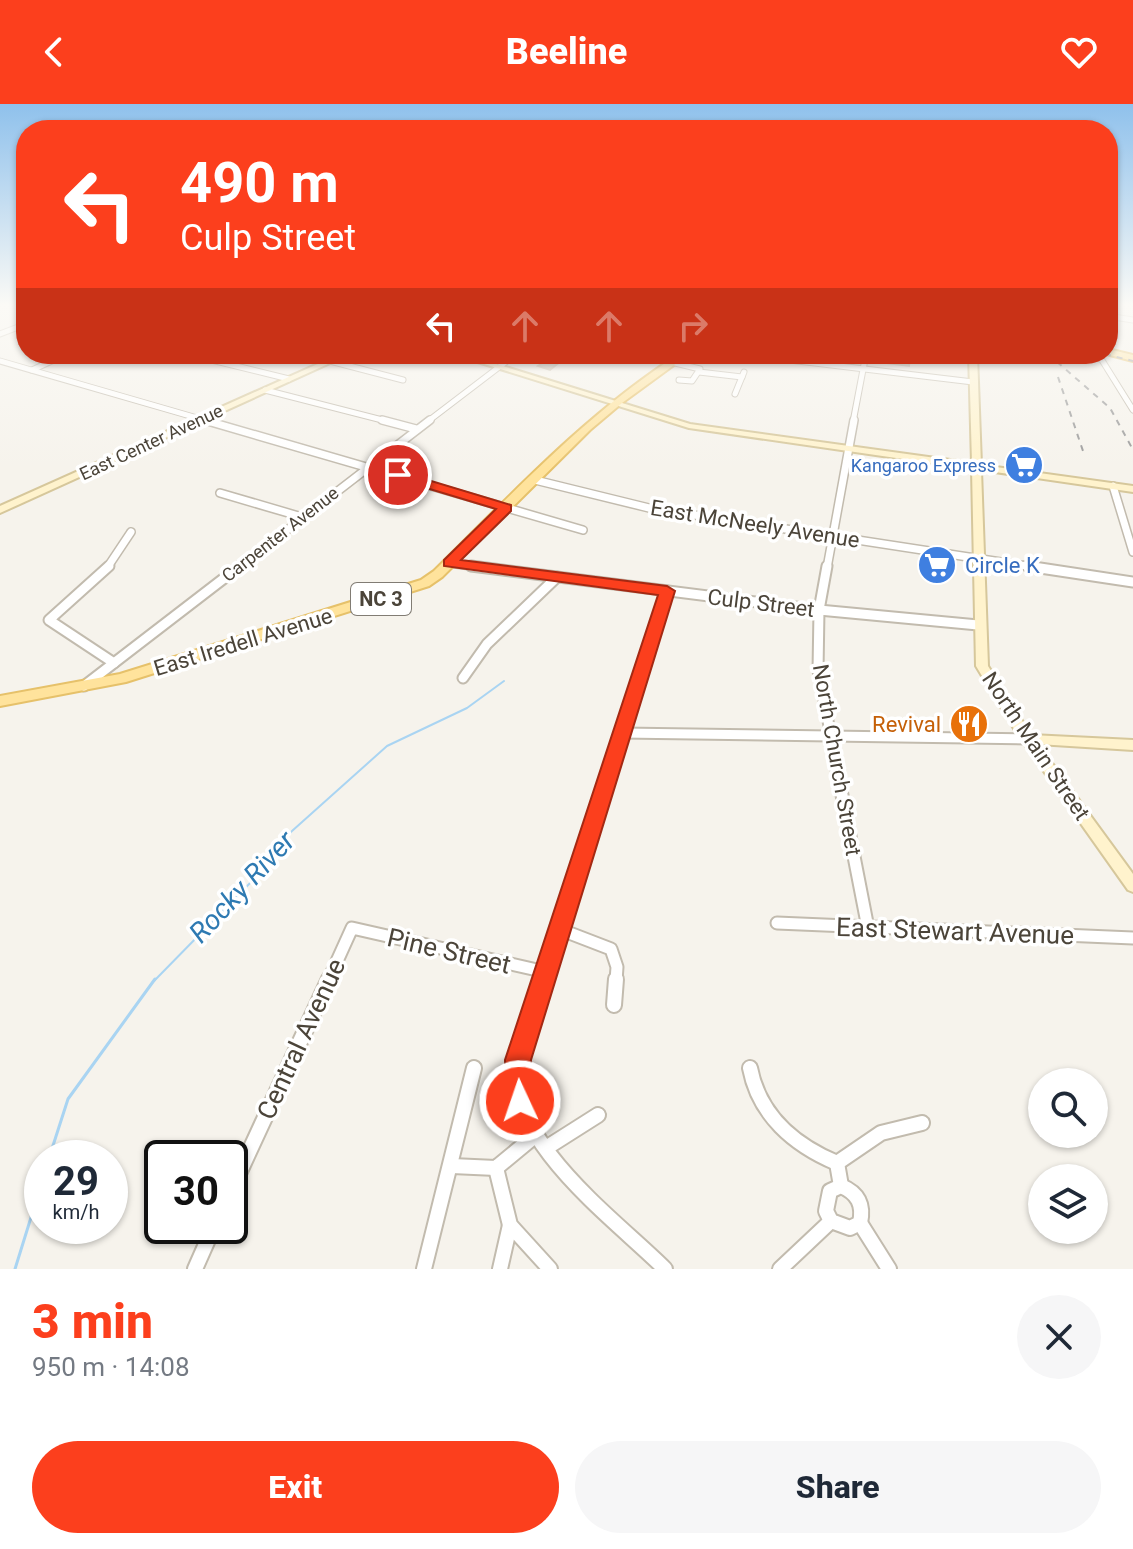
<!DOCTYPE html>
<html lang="en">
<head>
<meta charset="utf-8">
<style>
  :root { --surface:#fff; --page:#f6f6f7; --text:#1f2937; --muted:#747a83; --accent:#fc3f1d }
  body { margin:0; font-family:Roboto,sans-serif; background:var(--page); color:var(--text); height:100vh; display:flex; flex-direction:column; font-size:30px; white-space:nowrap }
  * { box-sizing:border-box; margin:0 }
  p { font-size:26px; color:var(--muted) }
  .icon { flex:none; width:44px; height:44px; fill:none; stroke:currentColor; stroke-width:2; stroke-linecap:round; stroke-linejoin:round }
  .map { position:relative; height:1165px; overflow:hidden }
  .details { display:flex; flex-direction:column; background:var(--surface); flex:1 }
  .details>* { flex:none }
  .hud { position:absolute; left:16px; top:16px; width:1102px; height:244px; border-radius:32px; box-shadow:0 2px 6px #0004; background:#fc3f1d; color:#fff; overflow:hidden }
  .controls { position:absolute; left:1028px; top:964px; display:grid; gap:16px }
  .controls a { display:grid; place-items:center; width:80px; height:80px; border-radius:50%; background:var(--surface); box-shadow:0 2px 6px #0004; font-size:40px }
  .speed { position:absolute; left:24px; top:1036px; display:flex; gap:16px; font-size:40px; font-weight:700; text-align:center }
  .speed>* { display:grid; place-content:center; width:104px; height:104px; border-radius:50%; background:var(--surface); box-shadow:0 2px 6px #0004; line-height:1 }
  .speed small { font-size:20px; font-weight:400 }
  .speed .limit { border:4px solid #111; border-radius:12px; background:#fff; color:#111 }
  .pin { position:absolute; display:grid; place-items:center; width:68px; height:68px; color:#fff; margin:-34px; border:4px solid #fff; border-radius:50%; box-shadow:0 2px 8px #0007 }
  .me { position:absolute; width:88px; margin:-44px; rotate:357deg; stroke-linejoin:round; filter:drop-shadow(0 0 6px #0008) }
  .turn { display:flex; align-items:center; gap:28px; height:168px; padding:0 32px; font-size:36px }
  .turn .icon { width:104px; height:104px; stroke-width:2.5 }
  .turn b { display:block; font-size:56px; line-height:68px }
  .lanes { display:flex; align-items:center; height:76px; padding:0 32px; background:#0003; justify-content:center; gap:40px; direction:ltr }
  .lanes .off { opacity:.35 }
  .round { display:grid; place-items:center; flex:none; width:84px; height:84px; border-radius:42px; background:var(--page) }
  .headline { display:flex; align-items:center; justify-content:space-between; height:136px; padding:0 32px }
  h1 { font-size:48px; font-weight:800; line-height:60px; color:var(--accent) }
  .primary-button { display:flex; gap:16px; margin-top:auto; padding:16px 32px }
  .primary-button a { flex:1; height:92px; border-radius:48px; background:var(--accent); color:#fff; font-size:32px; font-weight:800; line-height:92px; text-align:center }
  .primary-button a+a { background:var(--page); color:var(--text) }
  header { display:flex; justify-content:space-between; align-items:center; height:104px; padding:0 32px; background:var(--accent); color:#fff; font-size:36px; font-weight:800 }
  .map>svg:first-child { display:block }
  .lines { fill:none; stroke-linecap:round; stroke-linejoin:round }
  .stream-far1 { stroke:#a9d4f2; stroke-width:2 }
  .stream { stroke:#a9d4f2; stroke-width:3 }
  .building { fill:#d8cfc1; stroke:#d3c7b4; stroke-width:2 }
  .street-far4-casing { stroke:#c2bbae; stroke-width:7 }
  .street-far3-casing { stroke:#c2bbae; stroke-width:10 }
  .street-far2-casing { stroke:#c2bbae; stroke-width:13 }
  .street-far1-casing { stroke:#c2bbae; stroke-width:15 }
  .street-casing { stroke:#c2bbae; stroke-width:18 }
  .secondary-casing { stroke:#d6c79b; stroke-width:4 }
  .primary-casing { stroke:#e6c16a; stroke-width:4 }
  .street-far4 { stroke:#fff; stroke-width:5 }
  .street-far3 { stroke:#fff; stroke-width:7 }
  .street-far2 { stroke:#fff; stroke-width:9 }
  .street-far1 { stroke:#fff; stroke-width:11 }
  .street { stroke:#fff; stroke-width:14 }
  .secondary { fill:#fff3cd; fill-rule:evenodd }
  .primary { fill:#ffe39c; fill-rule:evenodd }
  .rail { stroke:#9a9a9a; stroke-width:2; stroke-dasharray:6 6; stroke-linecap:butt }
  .route { fill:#fc3f1d; stroke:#a42913; stroke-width:2 }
  .labels { text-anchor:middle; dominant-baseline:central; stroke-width:7; stroke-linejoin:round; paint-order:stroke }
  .far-street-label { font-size:18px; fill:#4b4439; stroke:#fff }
  .far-shop-label { font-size:18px; fill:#366cbe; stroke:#fff; text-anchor:end }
  .shield { fill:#fff; stroke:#817c74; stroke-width:2 }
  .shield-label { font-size:20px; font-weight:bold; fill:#4b4439 }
  .street-label { font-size:22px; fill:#4b4439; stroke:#fff }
  .shop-label { font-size:22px; fill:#366cbe; stroke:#fff; text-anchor:start }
  .food-label { font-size:22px; fill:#c56008; stroke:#fff; text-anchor:end }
  .near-street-label { font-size:26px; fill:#4b4439; stroke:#fff }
  .near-water-label { font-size:28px; font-style:italic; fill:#2e7ab2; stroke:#fff }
</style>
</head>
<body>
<header><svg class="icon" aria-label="back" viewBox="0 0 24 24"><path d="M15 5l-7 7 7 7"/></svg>Beeline<svg class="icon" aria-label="heart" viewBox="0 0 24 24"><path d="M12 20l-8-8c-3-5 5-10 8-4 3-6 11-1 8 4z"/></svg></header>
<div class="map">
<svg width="1133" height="1165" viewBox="0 0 1133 1165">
  <rect width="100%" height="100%" fill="#f6f3ec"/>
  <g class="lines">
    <polyline class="stream-far1" points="154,877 254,775 292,727 387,642 467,604 504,577"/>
    <g class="stream">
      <polyline points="49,1054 68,995 155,875"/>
      <polyline points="15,1165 42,1078"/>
    </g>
  </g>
  <g class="building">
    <polygon points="535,250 561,250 558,252 566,253 550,266 538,262 547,256 535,253"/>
    <polygon points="880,250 910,252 909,262 878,258"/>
  </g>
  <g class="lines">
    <defs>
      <g id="street-far4">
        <polyline points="1108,212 1133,216"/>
        <polyline points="0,230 26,220"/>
        <polyline points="187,250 289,275"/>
        <polyline points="740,250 973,278"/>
        <polyline points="1100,253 1133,306"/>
        <polyline points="0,257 211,318"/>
        <polyline points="330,257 403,276"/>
        <polyline points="671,258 700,265 692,277 679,276"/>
        <polyline points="32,266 67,250"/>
        <polyline points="699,268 742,273"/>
        <polyline points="265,286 390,318"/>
        <polyline points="735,290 744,268"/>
        <polyline points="427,318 516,250"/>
        <polyline points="853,318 866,250"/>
      </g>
      <g id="street-far3">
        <polyline points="204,316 583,426"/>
        <polyline points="382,316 416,325"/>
        <polyline points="535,376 649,404 1040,464"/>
        <polyline points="1113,382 1133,448"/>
        <polyline points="220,389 302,413"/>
        <polyline points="449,459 487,464"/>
        <polyline points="107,464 131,428"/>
        <polyline points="238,464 430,316"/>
        <polyline points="827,464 854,316"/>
      </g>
      <g id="street-far2">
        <polyline points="109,462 49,516 114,559"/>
        <polyline points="471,462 819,506 978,521"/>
        <polyline points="827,462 819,506 818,567 834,647"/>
        <polyline points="1027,462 1133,478"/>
        <polyline points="463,574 487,540 557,473"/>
        <polyline points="84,582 240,462"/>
        <polyline points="622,629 1027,635"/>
        <polyline points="616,647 667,487"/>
      </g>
      <g id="street-far1">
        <polyline points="833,645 868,824"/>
        <polyline points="777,819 1133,834"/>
        <polyline points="559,825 611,845 617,863 616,877"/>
        <polyline points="328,877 352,824 546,868"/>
        <polyline points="543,877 617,645"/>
      </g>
      <g id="street">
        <path d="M 544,875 C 535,901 523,929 518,957 C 504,1036 615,1115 665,1165"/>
        <polyline points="614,901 616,875"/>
        <path d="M 750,964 C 759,1011 794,1041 837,1059 L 881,1029 L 922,1019"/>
        <polyline points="546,1044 598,1011"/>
        <polyline points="837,1059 841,1082"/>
        <polyline points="452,1062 496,1064 537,1030"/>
        <polyline points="496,1064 510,1121 550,1165"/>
        <path d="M 841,1082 C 858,1089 864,1101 860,1119 L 850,1124 L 831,1117 L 826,1107 L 830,1087 Z"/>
        <polyline points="230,1089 329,875"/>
        <polyline points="860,1119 889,1165"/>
        <polyline points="195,1165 214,1122"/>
        <polyline points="424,1165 474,964"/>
        <polyline points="500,1165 510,1121"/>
        <polyline points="780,1165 831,1117"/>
      </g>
      <g id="secondary">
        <polygon points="340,250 350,250 0,409 0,402"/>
        <polygon points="452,250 464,250 690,320 972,359 969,250 977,250 981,361 1133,382 1133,388 981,366 988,562 1031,631 1133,636 1133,646 1038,640 1133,770 1133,788 1128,786 1016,628 976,562 972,365 689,324"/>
      </g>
      <g id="primary">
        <polygon points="1108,245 1133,251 1133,257 1106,250 1108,250"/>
        <path d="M 679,250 L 689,250 L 622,299 L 590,326 L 442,473 L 429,482 L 126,578 L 0,602 L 0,592 L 120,570 L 421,476 L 434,467 C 512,390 586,310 679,250 Z"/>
      </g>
    </defs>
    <use href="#street-far4" class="street-far4-casing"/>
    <use href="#street-far3" class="street-far3-casing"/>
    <use href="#street-far2" class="street-far2-casing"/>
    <use href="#street-far1" class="street-far1-casing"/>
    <use href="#street" class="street-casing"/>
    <use href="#secondary" class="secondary-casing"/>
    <use href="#primary" class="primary-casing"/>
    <use href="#street-far4" class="street-far4"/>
    <use href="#street-far3" class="street-far3"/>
    <use href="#street-far2" class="street-far2"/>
    <use href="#street-far1" class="street-far1"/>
    <use href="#street" class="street"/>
    <use href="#secondary" class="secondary"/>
    <use href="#primary" class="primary"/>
    <g class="rail">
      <polyline points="1048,250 1110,304 1132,344"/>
      <polyline points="1105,250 1133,257"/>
      <polyline points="1058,273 1083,347"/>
    </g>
  </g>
  <linearGradient id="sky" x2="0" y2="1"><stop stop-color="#8fc1ec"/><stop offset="0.55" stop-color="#fbfaf6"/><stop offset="1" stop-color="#fbfaf6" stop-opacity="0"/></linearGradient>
  <rect width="1133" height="365" fill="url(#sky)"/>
  <polygon class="route" points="398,367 511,401 511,407 461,456 667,482 675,487 531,956 533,997 529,1007 520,1011 510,1007 506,997 505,956 658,491 444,462 444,456 496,405 393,374 393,369"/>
  <defs>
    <symbol id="supermarket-disc" viewBox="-11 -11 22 22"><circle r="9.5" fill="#3f7fe0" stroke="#fff"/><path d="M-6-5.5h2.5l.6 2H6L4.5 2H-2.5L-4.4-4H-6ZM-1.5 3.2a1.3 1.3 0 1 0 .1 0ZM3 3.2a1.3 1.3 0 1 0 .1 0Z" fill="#fff"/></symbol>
    <symbol id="restaurant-disc" viewBox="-11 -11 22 22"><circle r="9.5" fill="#e8710a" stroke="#fff"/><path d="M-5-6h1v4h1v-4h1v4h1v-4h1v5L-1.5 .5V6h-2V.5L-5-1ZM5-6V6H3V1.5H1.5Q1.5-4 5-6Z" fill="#fff"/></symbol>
  </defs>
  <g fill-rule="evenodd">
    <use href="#supermarket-disc" x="1002" y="339" width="44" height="44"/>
    <use href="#supermarket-disc" x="915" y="439" width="44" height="44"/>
    <use href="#restaurant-disc" x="947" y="598" width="44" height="44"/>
  </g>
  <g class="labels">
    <g class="far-street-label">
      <text transform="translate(151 338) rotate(-25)">East Center Avenue</text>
      <text transform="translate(280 430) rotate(-38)">Carpenter Avenue</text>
    </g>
    <g class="far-shop-label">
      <text x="996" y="361">Kangaroo Express</text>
    </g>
    <rect class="shield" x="351" y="479" width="60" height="32" rx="6"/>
    <g class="shield-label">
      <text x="381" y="495">NC 3</text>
    </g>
    <g class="street-label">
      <text transform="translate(755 420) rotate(9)">East McNeely Avenue</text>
      <text transform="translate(761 499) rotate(7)">Culp Street</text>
      <text transform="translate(243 538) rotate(-17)">East Iredell Avenue</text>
      <text transform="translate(1036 642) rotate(56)">North Main Street</text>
      <text transform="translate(837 656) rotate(80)">North Church Street</text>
    </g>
    <g class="shop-label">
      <text x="965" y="461">Circle K</text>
    </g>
    <g class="food-label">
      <text x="941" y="620">Revival</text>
    </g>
    <g class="near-street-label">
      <text transform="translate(955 827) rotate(2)">East Stewart Avenue</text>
      <text transform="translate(449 847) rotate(13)">Pine Street</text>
      <text transform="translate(301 935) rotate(-65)">Central Avenue</text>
    </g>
    <g class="near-water-label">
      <text transform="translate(242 783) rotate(-47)">Rocky River</text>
    </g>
  </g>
</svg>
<div class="controls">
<a><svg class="icon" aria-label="search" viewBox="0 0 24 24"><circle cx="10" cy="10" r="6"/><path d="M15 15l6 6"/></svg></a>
<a><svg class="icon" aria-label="layers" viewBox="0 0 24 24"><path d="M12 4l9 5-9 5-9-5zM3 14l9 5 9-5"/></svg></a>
</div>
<div class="speed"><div>29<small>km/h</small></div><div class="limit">30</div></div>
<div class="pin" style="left:398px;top:371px;background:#d93025"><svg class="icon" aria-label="arrive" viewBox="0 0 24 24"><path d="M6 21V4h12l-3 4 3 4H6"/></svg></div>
<svg class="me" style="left:520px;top:997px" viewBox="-20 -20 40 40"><circle r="17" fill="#fc3f1d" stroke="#fff" stroke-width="3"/><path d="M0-11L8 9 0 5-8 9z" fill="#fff"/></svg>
<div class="hud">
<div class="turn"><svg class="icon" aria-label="left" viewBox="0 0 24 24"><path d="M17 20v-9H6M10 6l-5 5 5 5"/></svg><div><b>490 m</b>Culp Street</div></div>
<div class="lanes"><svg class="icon" aria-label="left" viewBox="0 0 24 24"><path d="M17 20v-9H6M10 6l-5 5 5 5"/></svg><svg class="icon off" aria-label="ahead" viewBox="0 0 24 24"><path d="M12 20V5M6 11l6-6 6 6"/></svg><svg class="icon off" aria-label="ahead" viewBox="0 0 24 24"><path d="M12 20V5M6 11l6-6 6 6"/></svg><svg class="icon off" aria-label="right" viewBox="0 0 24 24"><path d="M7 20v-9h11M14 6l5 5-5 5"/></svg></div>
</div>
</div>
<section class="details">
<div class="headline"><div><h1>3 min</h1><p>950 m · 14:08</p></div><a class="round"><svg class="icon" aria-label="close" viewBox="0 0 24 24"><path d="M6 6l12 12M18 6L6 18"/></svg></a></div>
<div class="primary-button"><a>Exit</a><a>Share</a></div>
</section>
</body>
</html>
